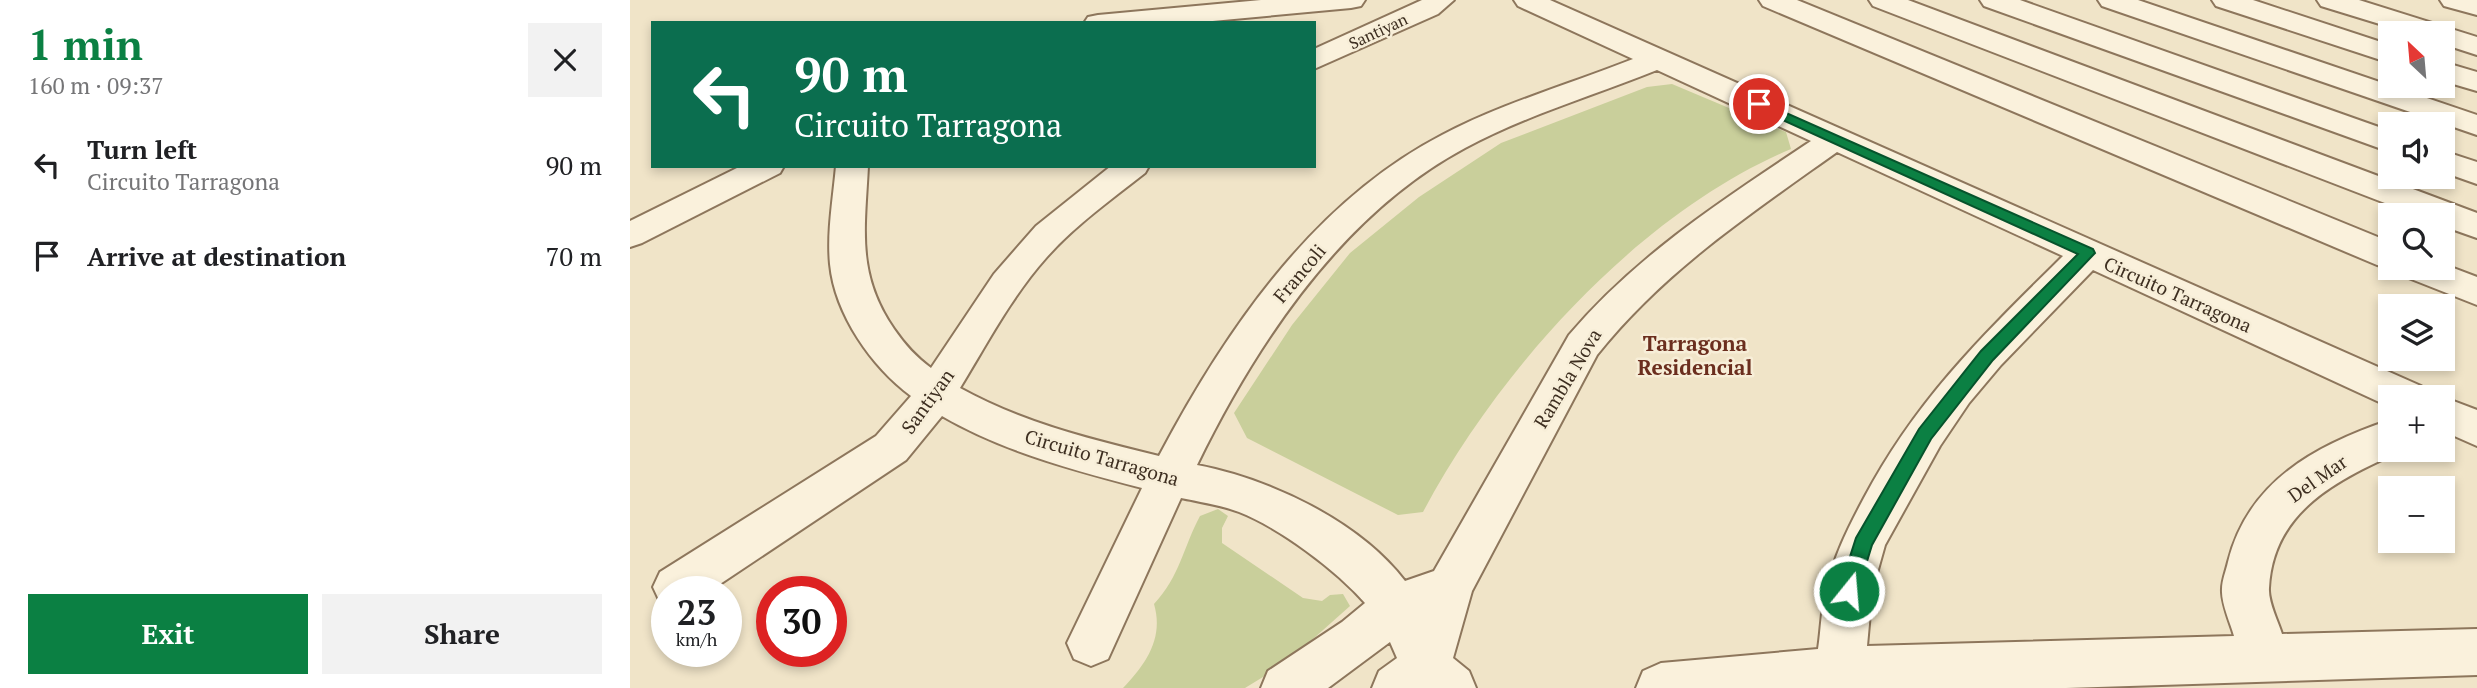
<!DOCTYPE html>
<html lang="en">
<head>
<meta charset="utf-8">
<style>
  :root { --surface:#fff; --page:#f2f2f2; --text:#202124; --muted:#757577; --accent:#0b8043 }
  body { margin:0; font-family:"PT Serif",serif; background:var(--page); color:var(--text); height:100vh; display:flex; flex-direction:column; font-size:26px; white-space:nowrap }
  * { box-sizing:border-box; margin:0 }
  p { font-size:23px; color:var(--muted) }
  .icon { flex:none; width:38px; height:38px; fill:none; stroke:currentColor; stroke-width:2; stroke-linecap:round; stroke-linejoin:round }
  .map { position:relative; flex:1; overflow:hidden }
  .sheet { display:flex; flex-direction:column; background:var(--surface); width:630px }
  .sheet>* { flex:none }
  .banner { position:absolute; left:21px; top:21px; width:665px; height:147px; border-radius:0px; box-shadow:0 4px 10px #0003; background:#0b6e4f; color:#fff; overflow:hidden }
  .needle { width:46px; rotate:334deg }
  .tools { position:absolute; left:1748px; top:21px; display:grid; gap:14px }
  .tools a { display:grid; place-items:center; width:77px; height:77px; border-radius:0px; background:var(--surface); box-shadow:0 4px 10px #0003; font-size:35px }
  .speed { position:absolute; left:21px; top:576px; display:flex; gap:14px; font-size:35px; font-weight:700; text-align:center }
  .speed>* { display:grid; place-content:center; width:91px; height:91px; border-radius:50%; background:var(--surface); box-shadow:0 4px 10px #0003; line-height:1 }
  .speed small { font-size:18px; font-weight:400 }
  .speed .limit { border:10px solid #d22; background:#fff; color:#111 }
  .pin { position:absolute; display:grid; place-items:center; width:60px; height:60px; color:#fff; margin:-30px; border:4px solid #fff; border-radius:50%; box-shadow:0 2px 7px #0007 }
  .me { position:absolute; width:77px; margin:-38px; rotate:17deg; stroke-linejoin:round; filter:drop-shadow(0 0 5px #0008) }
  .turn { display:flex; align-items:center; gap:24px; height:147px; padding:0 28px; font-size:32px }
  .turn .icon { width:91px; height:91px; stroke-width:2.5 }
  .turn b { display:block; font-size:49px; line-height:60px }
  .round { display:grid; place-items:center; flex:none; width:74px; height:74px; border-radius:0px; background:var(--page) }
  .summary { display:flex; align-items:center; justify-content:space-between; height:119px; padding:0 28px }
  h1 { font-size:42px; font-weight:700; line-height:52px; color:var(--accent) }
  .action { display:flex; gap:14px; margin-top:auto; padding:14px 28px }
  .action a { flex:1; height:80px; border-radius:0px; background:var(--accent); color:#fff; font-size:28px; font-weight:700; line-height:80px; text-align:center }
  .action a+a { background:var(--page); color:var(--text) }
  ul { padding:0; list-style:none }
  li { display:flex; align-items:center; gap:21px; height:91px; padding:0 28px }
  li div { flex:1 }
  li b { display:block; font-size:26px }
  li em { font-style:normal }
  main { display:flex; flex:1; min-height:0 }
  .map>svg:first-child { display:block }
  .green { fill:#c9cf9b }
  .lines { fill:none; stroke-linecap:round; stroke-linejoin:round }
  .minor-casing { stroke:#8d765c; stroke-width:4 }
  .minor { fill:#faf1dc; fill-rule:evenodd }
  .route { fill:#0b8043; stroke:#07532c; stroke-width:2 }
  .labels { text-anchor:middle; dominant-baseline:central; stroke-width:5; stroke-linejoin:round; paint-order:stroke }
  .far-street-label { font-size:16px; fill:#3d2e20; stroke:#f7eed8 }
  .street-label { font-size:19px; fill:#3d2e20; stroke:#f7eed8 }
  .neighbourhood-label { font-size:21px; font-weight:bold; fill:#6b2e1e; stroke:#f7eed8 }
</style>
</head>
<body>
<main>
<section class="sheet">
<div class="summary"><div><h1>1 min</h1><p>160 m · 09:37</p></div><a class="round"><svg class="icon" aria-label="close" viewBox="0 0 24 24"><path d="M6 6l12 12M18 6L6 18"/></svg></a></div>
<ul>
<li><svg class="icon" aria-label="left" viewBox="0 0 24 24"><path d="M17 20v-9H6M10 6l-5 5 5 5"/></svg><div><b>Turn left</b><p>Circuito Tarragona</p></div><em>90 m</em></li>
<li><svg class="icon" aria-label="arrive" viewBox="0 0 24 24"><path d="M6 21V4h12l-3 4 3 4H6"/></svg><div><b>Arrive at destination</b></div><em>70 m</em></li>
</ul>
<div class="action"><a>Exit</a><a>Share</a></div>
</section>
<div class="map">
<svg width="1847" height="688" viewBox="0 0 1847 688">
  <rect width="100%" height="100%" fill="#f0e4c8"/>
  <g class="green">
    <path d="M 1042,84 L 1156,132 L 1161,149 C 1009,213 869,369 793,512 L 768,515 L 617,438 L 604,413 L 662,325 L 720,253 L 789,197 L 871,143 L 1017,87 Z"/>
    <path d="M 588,509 L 598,516 L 592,528 L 592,543 L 673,598 L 692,601 L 700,595 L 713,594 L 720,606 L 656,663 L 615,688 L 493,688 C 516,664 534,638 524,604 C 550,576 553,548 570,516 Z"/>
  </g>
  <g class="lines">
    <defs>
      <g id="minor">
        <polygon points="631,0 735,0 731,6 721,8 561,23 454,23 458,17 468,15"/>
        <polygon points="792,0 824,0 808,14 684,69 684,49"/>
        <path d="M 884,0 L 920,0 L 1791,386 L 1797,397 L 1760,397 L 1760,407 L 1463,270 L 1371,365 L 1339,403 L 1310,446 L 1255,545 L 1242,591 L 1237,646 L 1604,636 C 1600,622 1591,603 1592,589 C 1592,580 1596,571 1598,562 C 1618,481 1686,445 1760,420 L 1760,450 L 1773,450 C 1710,479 1643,509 1639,588 C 1638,602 1648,621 1652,634 L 1847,629 L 1847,675 L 1436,688 L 1006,688 L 1013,671 L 1031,663 L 1188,649 C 1191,630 1191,610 1196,591 C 1203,558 1218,528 1234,498 C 1287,398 1354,334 1433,256 L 1207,152 C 1120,214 1034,271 967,355 L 842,591 L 823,658 L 839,671 L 846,688 L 742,688 L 749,671 L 767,658 L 760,642 L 698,688 L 631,688 L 638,671 L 712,622 L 735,603 C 706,570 650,528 609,512 C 591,505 570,502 551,498 L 478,659 L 461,666 L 444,659 L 437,643 L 512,488 C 444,470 374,452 312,416 L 276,460 L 78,592 L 37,592 L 37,605 L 30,602 L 23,587 L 30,572 L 246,436 L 281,396 C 242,367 205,315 200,264 C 197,232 203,199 206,166 L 238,166 C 235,229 226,274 264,329 C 275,345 286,357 301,368 L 364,274 L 406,226 L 481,166 L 519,166 L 515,173 C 481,200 445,225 416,258 C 382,296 357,344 330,388 C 393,423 460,439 529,456 C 595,331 683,202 812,135 C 873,103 940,84 1003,59 L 888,6 ZM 1027,70 L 1181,141 C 1094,199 1008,254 939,335 L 804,571 L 775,581 C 729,521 640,479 567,465 C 627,342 712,214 835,148 C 896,115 963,96 1027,70 Z"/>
        <polygon points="1129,0 1167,0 1760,242 1762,268 1747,265 1133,6"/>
        <polygon points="1239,0 1278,0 1847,213 1847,238 1813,226 1813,215 1786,215 1243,6"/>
        <polygon points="1350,0 1390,0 1760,131 1760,152 1354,6"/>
        <polygon points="1468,0 1508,0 1847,115 1847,135 1472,6"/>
        <polygon points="1582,0 1623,0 1760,45 1760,63 1586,6"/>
        <polygon points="1687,0 1729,0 1847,37 1847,55 1813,44 1813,33 1779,33 1691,6"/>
        <polygon points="1810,0 1847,0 1847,15 1814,6"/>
        <polygon points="1813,62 1847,72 1847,91 1813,81"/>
        <polygon points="1813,151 1847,162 1847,184 1813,172"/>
        <polygon points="111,166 154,166 150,173 12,243 0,247 0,221"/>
        <polygon points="1813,264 1847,277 1847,305 1776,277 1771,268 1813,268"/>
        <polygon points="1811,397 1813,397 1847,410 1847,446 1813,431"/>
      </g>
    </defs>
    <use href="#minor" class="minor-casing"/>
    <use href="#minor" class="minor"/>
  </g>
  <polygon class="route" points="1129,101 1463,249 1465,253 1363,360 1301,439 1242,545 1226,597 1219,600 1212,597 1209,591 1226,538 1289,429 1351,351 1448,254 1124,107 1123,104"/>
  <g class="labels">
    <g class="far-street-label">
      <text transform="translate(748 31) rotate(-25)">Santiyan</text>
    </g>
    <g class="street-label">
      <text transform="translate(669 273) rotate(-50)">Francoli</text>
      <text transform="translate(1548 294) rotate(24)">Circuito Tarragona</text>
      <text transform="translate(937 378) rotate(-59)">Rambla Nova</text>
      <text transform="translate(297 401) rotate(-54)">Santiyan</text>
      <text transform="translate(472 457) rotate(16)">Circuito Tarragona</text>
      <text transform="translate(1687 478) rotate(-35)">Del Mar</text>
    </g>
    <g class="neighbourhood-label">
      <text x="1065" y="343">Tarragona<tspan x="1065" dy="24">Residencial</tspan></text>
    </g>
  </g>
</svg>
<div class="tools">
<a><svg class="needle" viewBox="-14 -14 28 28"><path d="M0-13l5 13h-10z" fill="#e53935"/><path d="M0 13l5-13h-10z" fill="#757577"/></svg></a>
<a><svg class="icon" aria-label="sound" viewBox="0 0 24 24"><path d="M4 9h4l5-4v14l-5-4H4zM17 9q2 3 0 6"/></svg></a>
<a><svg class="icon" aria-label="search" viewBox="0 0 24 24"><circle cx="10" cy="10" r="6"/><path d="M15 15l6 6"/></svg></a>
<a><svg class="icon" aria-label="layers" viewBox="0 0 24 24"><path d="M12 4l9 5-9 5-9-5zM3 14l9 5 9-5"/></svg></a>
<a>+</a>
<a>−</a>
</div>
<div class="speed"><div>23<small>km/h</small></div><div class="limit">30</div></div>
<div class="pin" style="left:1129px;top:104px;background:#d93025"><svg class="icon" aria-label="arrive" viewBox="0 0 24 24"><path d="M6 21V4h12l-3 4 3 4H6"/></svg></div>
<svg class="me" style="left:1219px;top:591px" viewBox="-20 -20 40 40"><circle r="17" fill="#0b8043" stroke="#fff" stroke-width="3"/><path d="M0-11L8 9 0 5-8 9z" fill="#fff"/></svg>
<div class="banner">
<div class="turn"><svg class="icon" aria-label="left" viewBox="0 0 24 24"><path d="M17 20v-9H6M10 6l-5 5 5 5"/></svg><div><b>90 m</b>Circuito Tarragona</div></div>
</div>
</div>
</main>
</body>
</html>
